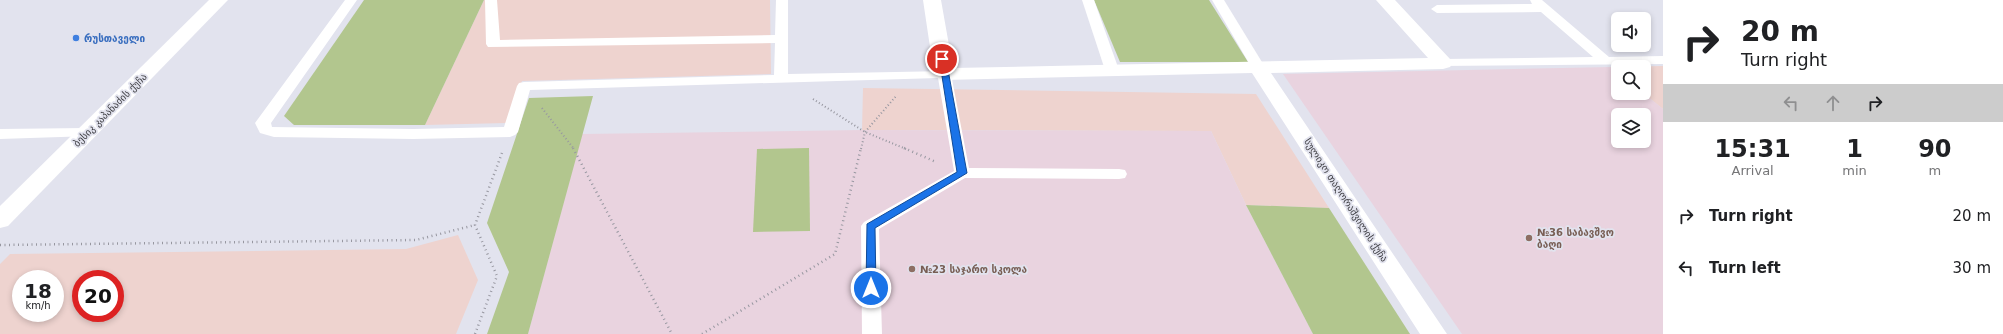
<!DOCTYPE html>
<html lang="en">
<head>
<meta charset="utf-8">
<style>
  :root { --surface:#fff; --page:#f6f6f6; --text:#202124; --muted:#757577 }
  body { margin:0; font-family:"DejaVu Sans","Noto Sans Georgian",sans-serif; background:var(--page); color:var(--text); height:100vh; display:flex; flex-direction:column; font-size:15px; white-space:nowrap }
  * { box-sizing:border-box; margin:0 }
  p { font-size:13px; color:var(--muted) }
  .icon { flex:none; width:22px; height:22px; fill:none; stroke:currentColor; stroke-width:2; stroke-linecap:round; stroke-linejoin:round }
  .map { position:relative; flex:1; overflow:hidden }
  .sheet { display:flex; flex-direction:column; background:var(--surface); width:340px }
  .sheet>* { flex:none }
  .hud { background:#fff; color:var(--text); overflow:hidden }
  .buttons { position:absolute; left:1611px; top:12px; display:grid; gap:8px }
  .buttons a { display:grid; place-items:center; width:40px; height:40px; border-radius:6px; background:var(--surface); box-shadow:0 2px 6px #0003; font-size:20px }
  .speed { position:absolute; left:12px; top:270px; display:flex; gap:8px; font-size:20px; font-weight:700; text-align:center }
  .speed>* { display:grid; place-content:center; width:52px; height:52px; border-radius:50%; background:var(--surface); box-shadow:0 2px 6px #0003; line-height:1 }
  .speed small { font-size:10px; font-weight:400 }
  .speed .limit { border:6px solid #d22; background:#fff; color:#111 }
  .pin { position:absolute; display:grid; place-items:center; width:34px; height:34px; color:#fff; margin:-17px; border:2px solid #fff; border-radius:50%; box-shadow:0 1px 4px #0007 }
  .me { position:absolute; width:44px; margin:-22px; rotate:0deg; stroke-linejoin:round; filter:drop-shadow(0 0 3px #0008) }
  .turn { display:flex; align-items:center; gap:14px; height:84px; padding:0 12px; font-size:18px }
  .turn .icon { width:52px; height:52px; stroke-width:2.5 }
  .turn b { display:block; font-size:28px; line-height:34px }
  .lanes { display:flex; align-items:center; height:38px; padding:0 12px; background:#0003; justify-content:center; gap:20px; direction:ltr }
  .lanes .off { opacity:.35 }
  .eta { display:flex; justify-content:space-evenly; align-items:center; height:68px; text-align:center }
  .eta b { font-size:24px; font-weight:700; line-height:28px }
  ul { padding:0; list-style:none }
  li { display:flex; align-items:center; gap:12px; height:52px; padding:0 12px }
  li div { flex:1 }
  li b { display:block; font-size:15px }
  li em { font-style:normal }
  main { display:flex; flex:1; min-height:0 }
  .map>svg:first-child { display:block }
  .industrial { fill:#eed3cf; fill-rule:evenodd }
  .education { fill:#e9d3df; fill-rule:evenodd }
  .green { fill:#b2c68e }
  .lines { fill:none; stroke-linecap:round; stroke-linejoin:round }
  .path-far1 { stroke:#9797a0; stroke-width:2; stroke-dasharray:1 2.5; stroke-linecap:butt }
  .path { stroke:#9797a0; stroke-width:2.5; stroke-dasharray:1 3.5; stroke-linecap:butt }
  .lane { fill:#fff; fill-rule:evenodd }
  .street { fill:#fff; fill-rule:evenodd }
  .route { fill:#1a73e8; stroke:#114b97 }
  .shop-dot { fill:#3f7fe0; stroke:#e2e3ee; stroke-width:1.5 }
  .education-dot { fill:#8d6e63; stroke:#e2e3ee; stroke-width:1.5 }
  .labels { text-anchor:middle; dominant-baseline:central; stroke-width:3.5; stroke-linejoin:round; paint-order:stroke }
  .shop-label { font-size:10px; font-weight:bold; fill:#366cbe; stroke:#e2e3ee; text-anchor:start }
  .street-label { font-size:10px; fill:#3c3c41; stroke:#e2e3ee }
  .education-label { font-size:10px; font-weight:bold; fill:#785e54; stroke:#e2e3ee; text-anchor:start }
</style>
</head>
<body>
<main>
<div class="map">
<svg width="1663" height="334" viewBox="0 0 1663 334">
  <rect width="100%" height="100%" fill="#e2e3ee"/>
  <g class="industrial">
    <polygon points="484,0 770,0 771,74 522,81 507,123 425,125"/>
    <polygon points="1663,66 1663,109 1643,93 1644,67 1619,67"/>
    <polygon points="863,88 1256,94 1329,208 1246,205 1211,131 862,130"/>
    <path d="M 458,235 L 478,280 L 456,334 L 0,334 L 0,264 L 10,254 L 406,249 ZM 21,279 L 55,279 L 55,313 L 21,313 ZM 81,279 L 115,279 L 115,313 L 81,313 Z"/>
  </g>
  <g class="education">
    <path d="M 1612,67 L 1618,72 L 1618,93 L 1643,93 L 1663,109 L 1663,334 L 1462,334 L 1283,74 ZM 1618,115 L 1644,115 L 1644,141 L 1618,141 Z"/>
    <polygon points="862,130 1211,131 1246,205 1313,334 528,334 582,134"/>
  </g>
  <g class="green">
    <polygon points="364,0 484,0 425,125 294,125 284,116"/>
    <polygon points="1094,0 1209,0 1248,62 1120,62"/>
    <polygon points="593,96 528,334 487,334 509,272 487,223 529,98"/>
    <polygon points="809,148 810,231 753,232 757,149"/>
    <polygon points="1246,205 1329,208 1410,334 1313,334"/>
  </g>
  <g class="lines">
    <g class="path-far1">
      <polyline points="813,99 865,132 906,149"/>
      <polyline points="542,108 574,149"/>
      <polyline points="861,149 865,132 897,95"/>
    </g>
    <g class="path">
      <polyline points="573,148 672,334"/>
      <polyline points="904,148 936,162"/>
      <polyline points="0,245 416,240 475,225"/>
      <polyline points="475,334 497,276 475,225 502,153"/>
      <polyline points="702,334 835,254 861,148"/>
    </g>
    <g class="lane">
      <polygon points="345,0 357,0 271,123 272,127 413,129 504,127 517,86 519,83 524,82 774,75 775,43 488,47 486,44 485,0 497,0 500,40 775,35 776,0 788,0 788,74 949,71 951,74 969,168 1119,169 1125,170 1127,174 1125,178 1119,179 965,178 879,229 882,334 862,334 861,226 864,222 954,171 938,78 530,90 518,132 515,135 510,137 413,139 274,137 260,133 255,123"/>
      <polygon points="1082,0 1094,0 1119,70 1117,73 1107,73 1105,70"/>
      <polygon points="1212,0 1224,0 1265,67 1263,70 1253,70"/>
      <polygon points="1530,0 1542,0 1609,57 1663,56 1663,64 1438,66 1436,63 1438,60 1443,59 1593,57 1541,12 1437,13 1431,9 1437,5 1532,4"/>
      <polygon points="86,128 91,130 94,133 91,136 0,139 0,129"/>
    </g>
    <g class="street">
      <polygon points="209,0 228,0 8,226 0,228 0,206"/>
      <polygon points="923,0 941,0 953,68 1428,58 1376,0 1395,0 1450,59 1453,63 1450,67 1443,69 1271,73 1447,334 1420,334 1252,73 944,80 937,78 934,74"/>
    </g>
  </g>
  <polygon class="route" points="939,57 946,59 967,173 875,228 876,288 871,292 866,288 867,224 957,172"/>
  <circle class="shop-dot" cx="76" cy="38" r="4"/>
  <g class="education-dot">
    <circle cx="1529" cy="238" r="4"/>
    <circle cx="912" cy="269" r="4"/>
  </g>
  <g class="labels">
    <g class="shop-label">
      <text x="84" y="38">რუსთაველი</text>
    </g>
    <g class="street-label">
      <text transform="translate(110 110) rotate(-45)">ბესიკ კაპანაძის ქუჩა</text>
      <text transform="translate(1346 200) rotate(57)">სულიკო თაღორაშვილის ქუჩა</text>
    </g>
    <g class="education-label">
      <text x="1537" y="232">№36 საბავშვო<tspan x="1537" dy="12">ბაღი</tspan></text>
      <text x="920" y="269">№23 საჯარო სკოლა</text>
    </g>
  </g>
</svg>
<div class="buttons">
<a><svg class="icon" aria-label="sound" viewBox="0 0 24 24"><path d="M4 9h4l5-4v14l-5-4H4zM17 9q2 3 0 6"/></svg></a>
<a><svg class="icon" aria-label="search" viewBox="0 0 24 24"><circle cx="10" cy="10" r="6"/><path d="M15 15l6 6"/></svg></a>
<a><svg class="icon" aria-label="layers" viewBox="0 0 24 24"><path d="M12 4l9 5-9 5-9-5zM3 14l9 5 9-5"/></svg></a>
</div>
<div class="speed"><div>18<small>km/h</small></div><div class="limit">20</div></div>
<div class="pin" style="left:942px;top:59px;background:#d93025"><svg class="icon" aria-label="arrive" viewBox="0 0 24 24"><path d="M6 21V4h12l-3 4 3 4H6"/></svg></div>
<svg class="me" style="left:871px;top:288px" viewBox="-20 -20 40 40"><circle r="17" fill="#1a73e8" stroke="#fff" stroke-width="3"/><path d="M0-11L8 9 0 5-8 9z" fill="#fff"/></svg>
</div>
<section class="sheet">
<div class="hud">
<div class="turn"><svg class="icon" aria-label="right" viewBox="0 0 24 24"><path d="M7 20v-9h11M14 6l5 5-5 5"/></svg><div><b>20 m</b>Turn right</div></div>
<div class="lanes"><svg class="icon off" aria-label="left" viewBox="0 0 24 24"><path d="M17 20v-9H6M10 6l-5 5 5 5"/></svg><svg class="icon off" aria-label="ahead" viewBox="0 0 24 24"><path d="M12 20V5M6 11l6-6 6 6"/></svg><svg class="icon" aria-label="right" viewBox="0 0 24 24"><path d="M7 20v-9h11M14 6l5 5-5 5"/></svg></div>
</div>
<div class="eta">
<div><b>15:31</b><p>Arrival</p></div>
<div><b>1</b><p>min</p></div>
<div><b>90</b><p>m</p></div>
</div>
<ul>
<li><svg class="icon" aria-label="right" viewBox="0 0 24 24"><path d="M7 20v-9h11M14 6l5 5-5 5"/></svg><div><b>Turn right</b></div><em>20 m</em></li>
<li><svg class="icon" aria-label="left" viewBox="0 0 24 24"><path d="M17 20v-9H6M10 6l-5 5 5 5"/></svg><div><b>Turn left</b></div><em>30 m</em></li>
</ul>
</section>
</main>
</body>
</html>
